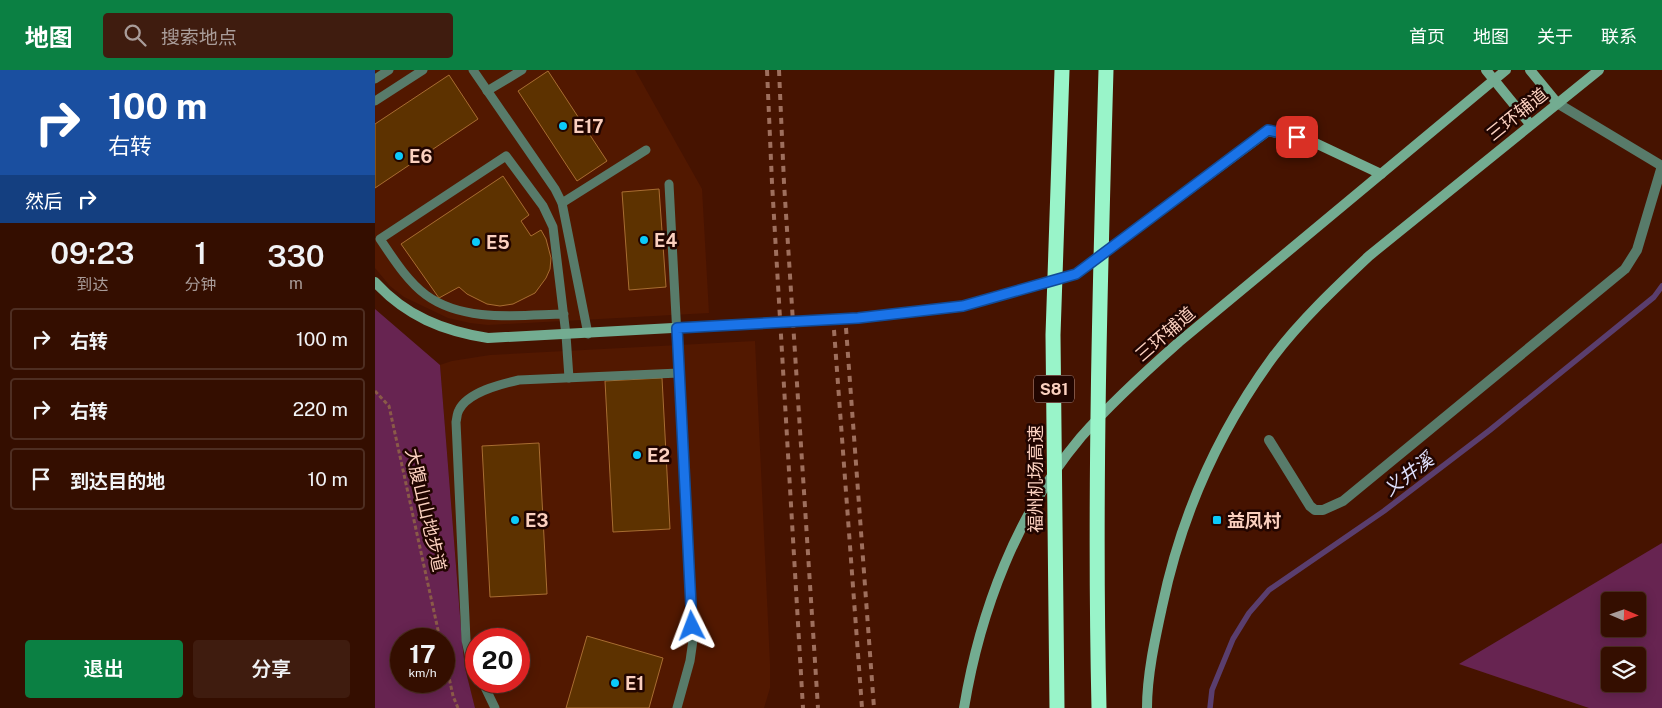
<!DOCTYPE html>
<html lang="zh">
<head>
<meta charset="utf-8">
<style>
  :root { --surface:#340e00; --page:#3f1c0f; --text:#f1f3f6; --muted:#a99c99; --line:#4e2e22; --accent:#0b8043 }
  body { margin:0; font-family:"Public Sans","Noto Sans SC",sans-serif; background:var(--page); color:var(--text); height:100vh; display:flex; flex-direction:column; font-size:19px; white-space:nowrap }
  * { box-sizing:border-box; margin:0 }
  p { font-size:16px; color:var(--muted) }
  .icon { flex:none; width:28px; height:28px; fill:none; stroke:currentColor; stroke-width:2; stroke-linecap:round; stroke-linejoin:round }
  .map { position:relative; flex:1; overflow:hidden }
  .side { display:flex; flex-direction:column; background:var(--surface); width:375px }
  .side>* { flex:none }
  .banner { background:#1a4fa0; color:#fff; overflow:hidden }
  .needle { width:32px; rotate:92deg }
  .controls { position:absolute; left:1226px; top:522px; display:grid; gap:10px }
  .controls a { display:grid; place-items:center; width:45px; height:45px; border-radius:5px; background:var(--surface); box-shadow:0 2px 12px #0003,0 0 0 1px var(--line); font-size:25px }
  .speed { position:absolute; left:15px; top:558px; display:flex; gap:10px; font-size:25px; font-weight:700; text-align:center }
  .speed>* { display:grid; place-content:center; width:65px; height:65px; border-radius:50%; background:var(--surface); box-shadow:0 2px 12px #0003,0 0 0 1px var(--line); line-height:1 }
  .speed small { font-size:12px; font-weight:400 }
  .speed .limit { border:8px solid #d22; background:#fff; color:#111 }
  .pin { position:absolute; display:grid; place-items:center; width:42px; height:42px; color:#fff; margin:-21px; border-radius:10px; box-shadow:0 2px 8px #0006 }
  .me { position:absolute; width:55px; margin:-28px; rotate:357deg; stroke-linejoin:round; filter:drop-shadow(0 0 4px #0008) }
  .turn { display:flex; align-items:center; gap:18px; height:105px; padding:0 25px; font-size:22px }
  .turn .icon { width:65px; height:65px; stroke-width:2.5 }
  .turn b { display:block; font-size:35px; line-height:42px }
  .then { display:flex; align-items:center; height:48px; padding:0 25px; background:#0003; gap:10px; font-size:19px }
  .eta { display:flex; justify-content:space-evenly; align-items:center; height:85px; text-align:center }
  .eta b { font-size:30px; font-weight:600; line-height:35px }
  .button { display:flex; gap:10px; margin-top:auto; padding:10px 25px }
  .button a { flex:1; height:58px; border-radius:5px; background:var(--accent); color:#fff; font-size:20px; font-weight:600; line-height:58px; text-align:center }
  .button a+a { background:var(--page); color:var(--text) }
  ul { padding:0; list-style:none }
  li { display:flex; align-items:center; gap:15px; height:62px; margin:0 10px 8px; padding:0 15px; border:2px solid var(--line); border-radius:5px }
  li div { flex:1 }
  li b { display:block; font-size:19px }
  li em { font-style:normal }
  header { display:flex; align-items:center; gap:30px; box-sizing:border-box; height:70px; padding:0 25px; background:var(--accent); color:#fff }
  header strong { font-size:24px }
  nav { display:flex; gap:28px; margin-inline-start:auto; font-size:18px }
  .search { width:350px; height:45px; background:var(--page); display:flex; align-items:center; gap:12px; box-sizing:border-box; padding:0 18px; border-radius:5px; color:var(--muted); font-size:19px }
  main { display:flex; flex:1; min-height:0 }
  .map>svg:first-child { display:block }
  .built { fill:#521800; fill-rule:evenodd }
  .green { fill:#672451; fill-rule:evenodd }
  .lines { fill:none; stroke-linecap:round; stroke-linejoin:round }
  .stream { stroke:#5a3e6e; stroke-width:5.5 }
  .building { fill:#5d3200; stroke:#a86d31 }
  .path { stroke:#8a5a48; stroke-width:3; stroke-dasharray:4 2.5; stroke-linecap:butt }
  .lane { stroke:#587b6a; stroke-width:9 }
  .street { stroke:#587b6a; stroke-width:10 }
  .secondary { stroke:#73ac91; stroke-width:10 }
  .rail { stroke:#9e6f5d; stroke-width:4; stroke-dasharray:6 6; stroke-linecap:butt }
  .highway-bridge { stroke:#99f4c9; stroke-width:15 }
  .route-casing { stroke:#114b97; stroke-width:12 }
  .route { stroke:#1a73e8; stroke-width:9 }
  .poi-dot { fill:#0bcafa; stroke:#210500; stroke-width:2 }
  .labels { text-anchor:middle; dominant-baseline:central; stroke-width:5; stroke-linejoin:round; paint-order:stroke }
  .shield { fill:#210500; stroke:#ba9386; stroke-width:1 }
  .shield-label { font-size:16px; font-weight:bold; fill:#fbd0bf }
  .street-label { font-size:18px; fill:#fbd0bf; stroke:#210500 }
  .poi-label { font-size:18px; font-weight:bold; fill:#fbd0bf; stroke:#210500; text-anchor:start }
  .water-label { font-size:19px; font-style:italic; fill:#dfe0fc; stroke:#210500 }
</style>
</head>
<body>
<header>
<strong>地图</strong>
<div class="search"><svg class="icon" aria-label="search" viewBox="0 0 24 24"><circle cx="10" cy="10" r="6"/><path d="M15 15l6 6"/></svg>搜索地点</div>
<nav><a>首页</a><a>地图</a><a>关于</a><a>联系</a></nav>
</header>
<main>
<section class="side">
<div class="banner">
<div class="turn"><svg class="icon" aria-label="right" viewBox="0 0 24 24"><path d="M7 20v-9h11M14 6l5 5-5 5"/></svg><div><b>100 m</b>右转</div></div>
<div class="then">然后<svg class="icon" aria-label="right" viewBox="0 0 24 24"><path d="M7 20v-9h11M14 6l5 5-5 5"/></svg></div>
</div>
<div class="eta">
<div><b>09:23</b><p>到达</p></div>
<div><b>1</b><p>分钟</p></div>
<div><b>330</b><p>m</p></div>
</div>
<ul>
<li><svg class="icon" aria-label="right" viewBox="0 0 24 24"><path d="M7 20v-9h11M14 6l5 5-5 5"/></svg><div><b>右转</b></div><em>100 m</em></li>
<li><svg class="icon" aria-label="right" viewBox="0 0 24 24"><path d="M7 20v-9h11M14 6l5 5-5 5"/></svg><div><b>右转</b></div><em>220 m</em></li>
<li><svg class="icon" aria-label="arrive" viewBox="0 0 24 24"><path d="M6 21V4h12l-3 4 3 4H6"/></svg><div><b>到达目的地</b></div><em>10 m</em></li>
</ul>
<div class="button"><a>退出</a><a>分享</a></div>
</section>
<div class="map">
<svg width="1287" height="638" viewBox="0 0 1287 638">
  <rect width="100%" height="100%" fill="#461300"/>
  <g class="built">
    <polygon points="0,0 260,0 327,119 334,243 113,255 95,253 73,248 29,227 15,216 0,198"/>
    <path d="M 380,271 L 395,594 L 395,618 L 389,638 L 100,638 L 90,598 L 87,571 L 65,295 L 77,291 L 115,285 ZM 101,569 L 144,569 L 144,611 L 101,611 Z"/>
  </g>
  <g class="green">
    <path d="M 0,239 L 65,295 L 87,571 L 90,598 L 100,638 L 0,638 ZM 26,569 L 69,569 L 69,611 L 26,611 Z"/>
    <path d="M 1287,473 L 1287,638 L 1214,638 L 1084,594 ZM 1235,531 L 1262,531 L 1262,559 L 1235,559 ZM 1235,586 L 1262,586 L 1262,614 L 1235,614 Z"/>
  </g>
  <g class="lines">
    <polyline class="stream" points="835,638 837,620 858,569 874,543 894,520 1009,441 1115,360 1279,227 1287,216"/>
  </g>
  <g class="building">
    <polygon points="173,1 232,91 202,111 143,21"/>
    <polygon points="74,5 103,49 0,118 0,54"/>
    <polygon points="128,106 154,145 146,151 156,166 166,160 171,169 176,188 175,199 171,208 160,223 138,234 125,236 112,234 92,224 84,217 64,228 26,174"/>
    <polygon points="284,119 291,217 254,220 247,122"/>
    <polygon points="287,308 295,459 238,462 230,311"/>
    <polygon points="164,373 172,524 115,527 107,376"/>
    <polygon points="212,566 288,588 274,638 191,638"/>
  </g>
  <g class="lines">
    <g class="path">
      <polyline points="0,321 14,336 65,569"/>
      <polyline points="69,584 78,626 83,638"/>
    </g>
    <g class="lane">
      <polyline points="98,0 180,119 187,133 213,264"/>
      <polyline points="0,9 14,0"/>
      <polyline points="112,21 147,0"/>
      <polyline points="0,31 48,0"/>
      <polyline points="294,114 318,570 315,591 302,638"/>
      <polyline points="187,133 271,80"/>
      <path d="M 189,244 C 145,245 89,253 51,225 C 32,211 18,188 5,169 L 131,86 L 168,136 L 178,157 L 191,265 L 194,308"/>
      <path d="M 101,601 L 94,584 L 91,570 L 81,352 C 82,348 82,343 84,340 C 93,322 126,314 144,310 L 304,303"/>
      <polyline points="107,611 120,638"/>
    </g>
    <polyline class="street" points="894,370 935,436 940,440 948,440 968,431 1250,199 1262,180 1287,96 1182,33"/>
    <g class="secondary">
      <polyline points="1111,0 1155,54"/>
      <polyline points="1155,0 1182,33"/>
      <path d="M 0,212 C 31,246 68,261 113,268 L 483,248 L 588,236 L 701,204 L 893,61 L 936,71 L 1006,104"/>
      <path d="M 589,638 C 605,541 642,443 706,367 C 736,333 770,302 804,272 L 1131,0"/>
      <path d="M 772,638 C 772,605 780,569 787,537 C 806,446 843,362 898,287 C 926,250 961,217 994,186 L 1224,0"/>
    </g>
    <g class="rail">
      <polyline points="392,0 397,113 428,638"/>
      <polyline points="404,0 409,113 443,638"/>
      <polyline points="471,258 499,638"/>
      <polyline points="459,260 487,638"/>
    </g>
    <g class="highway-bridge">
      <polyline points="682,638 678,265 687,0"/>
      <path d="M 724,638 C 719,425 725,213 731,0"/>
    </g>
  </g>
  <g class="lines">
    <defs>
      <polyline id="route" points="317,556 302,258 483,248 588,236 701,204 893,60 922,67"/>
    </defs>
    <use href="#route" class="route-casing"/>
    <use href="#route" class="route"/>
  </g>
  <g class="poi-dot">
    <circle cx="188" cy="56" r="5"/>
    <circle cx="24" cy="86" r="5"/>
    <circle cx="269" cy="170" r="5"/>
    <circle cx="101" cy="172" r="5"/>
    <circle cx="262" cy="385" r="5"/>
    <circle cx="140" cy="450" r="5"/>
    <rect x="837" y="445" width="10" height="10" rx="2.5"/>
    <circle cx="240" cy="613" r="5"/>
  </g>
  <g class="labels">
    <rect class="shield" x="659" y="305.5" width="40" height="27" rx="4"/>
    <g class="shield-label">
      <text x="679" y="319">S81</text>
    </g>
    <g class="street-label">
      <text transform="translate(1142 44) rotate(-39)">三环辅道</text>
      <text transform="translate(790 264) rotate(-41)">三环辅道</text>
      <text transform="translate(660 409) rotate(-90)">福州机场高速</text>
      <text transform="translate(51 440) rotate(77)">大腹山山地步道</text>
    </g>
    <g class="poi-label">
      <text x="198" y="56">E17</text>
      <text x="34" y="86">E6</text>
      <text x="279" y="170">E4</text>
      <text x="111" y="172">E5</text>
      <text x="272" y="385">E2</text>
      <text x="150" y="450">E3</text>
      <text x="852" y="450">益凤村</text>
      <text x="250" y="613">E1</text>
    </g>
    <g class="water-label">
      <text transform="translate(1033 404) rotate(-37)">义井溪</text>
    </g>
  </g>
</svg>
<div class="controls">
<a><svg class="needle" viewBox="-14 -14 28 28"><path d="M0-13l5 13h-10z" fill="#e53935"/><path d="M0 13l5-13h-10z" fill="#a99c99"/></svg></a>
<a><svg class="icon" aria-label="layers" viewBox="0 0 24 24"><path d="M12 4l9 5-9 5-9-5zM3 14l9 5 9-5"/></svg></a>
</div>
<div class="speed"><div>17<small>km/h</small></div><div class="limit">20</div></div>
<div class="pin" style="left:922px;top:67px;background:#d93025"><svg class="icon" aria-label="arrive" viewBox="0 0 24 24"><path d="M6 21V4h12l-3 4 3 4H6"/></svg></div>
<svg class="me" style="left:317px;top:556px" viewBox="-20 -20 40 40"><path d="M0-17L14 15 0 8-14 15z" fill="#1a73e8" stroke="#fff" stroke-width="4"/></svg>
</div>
</main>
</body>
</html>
